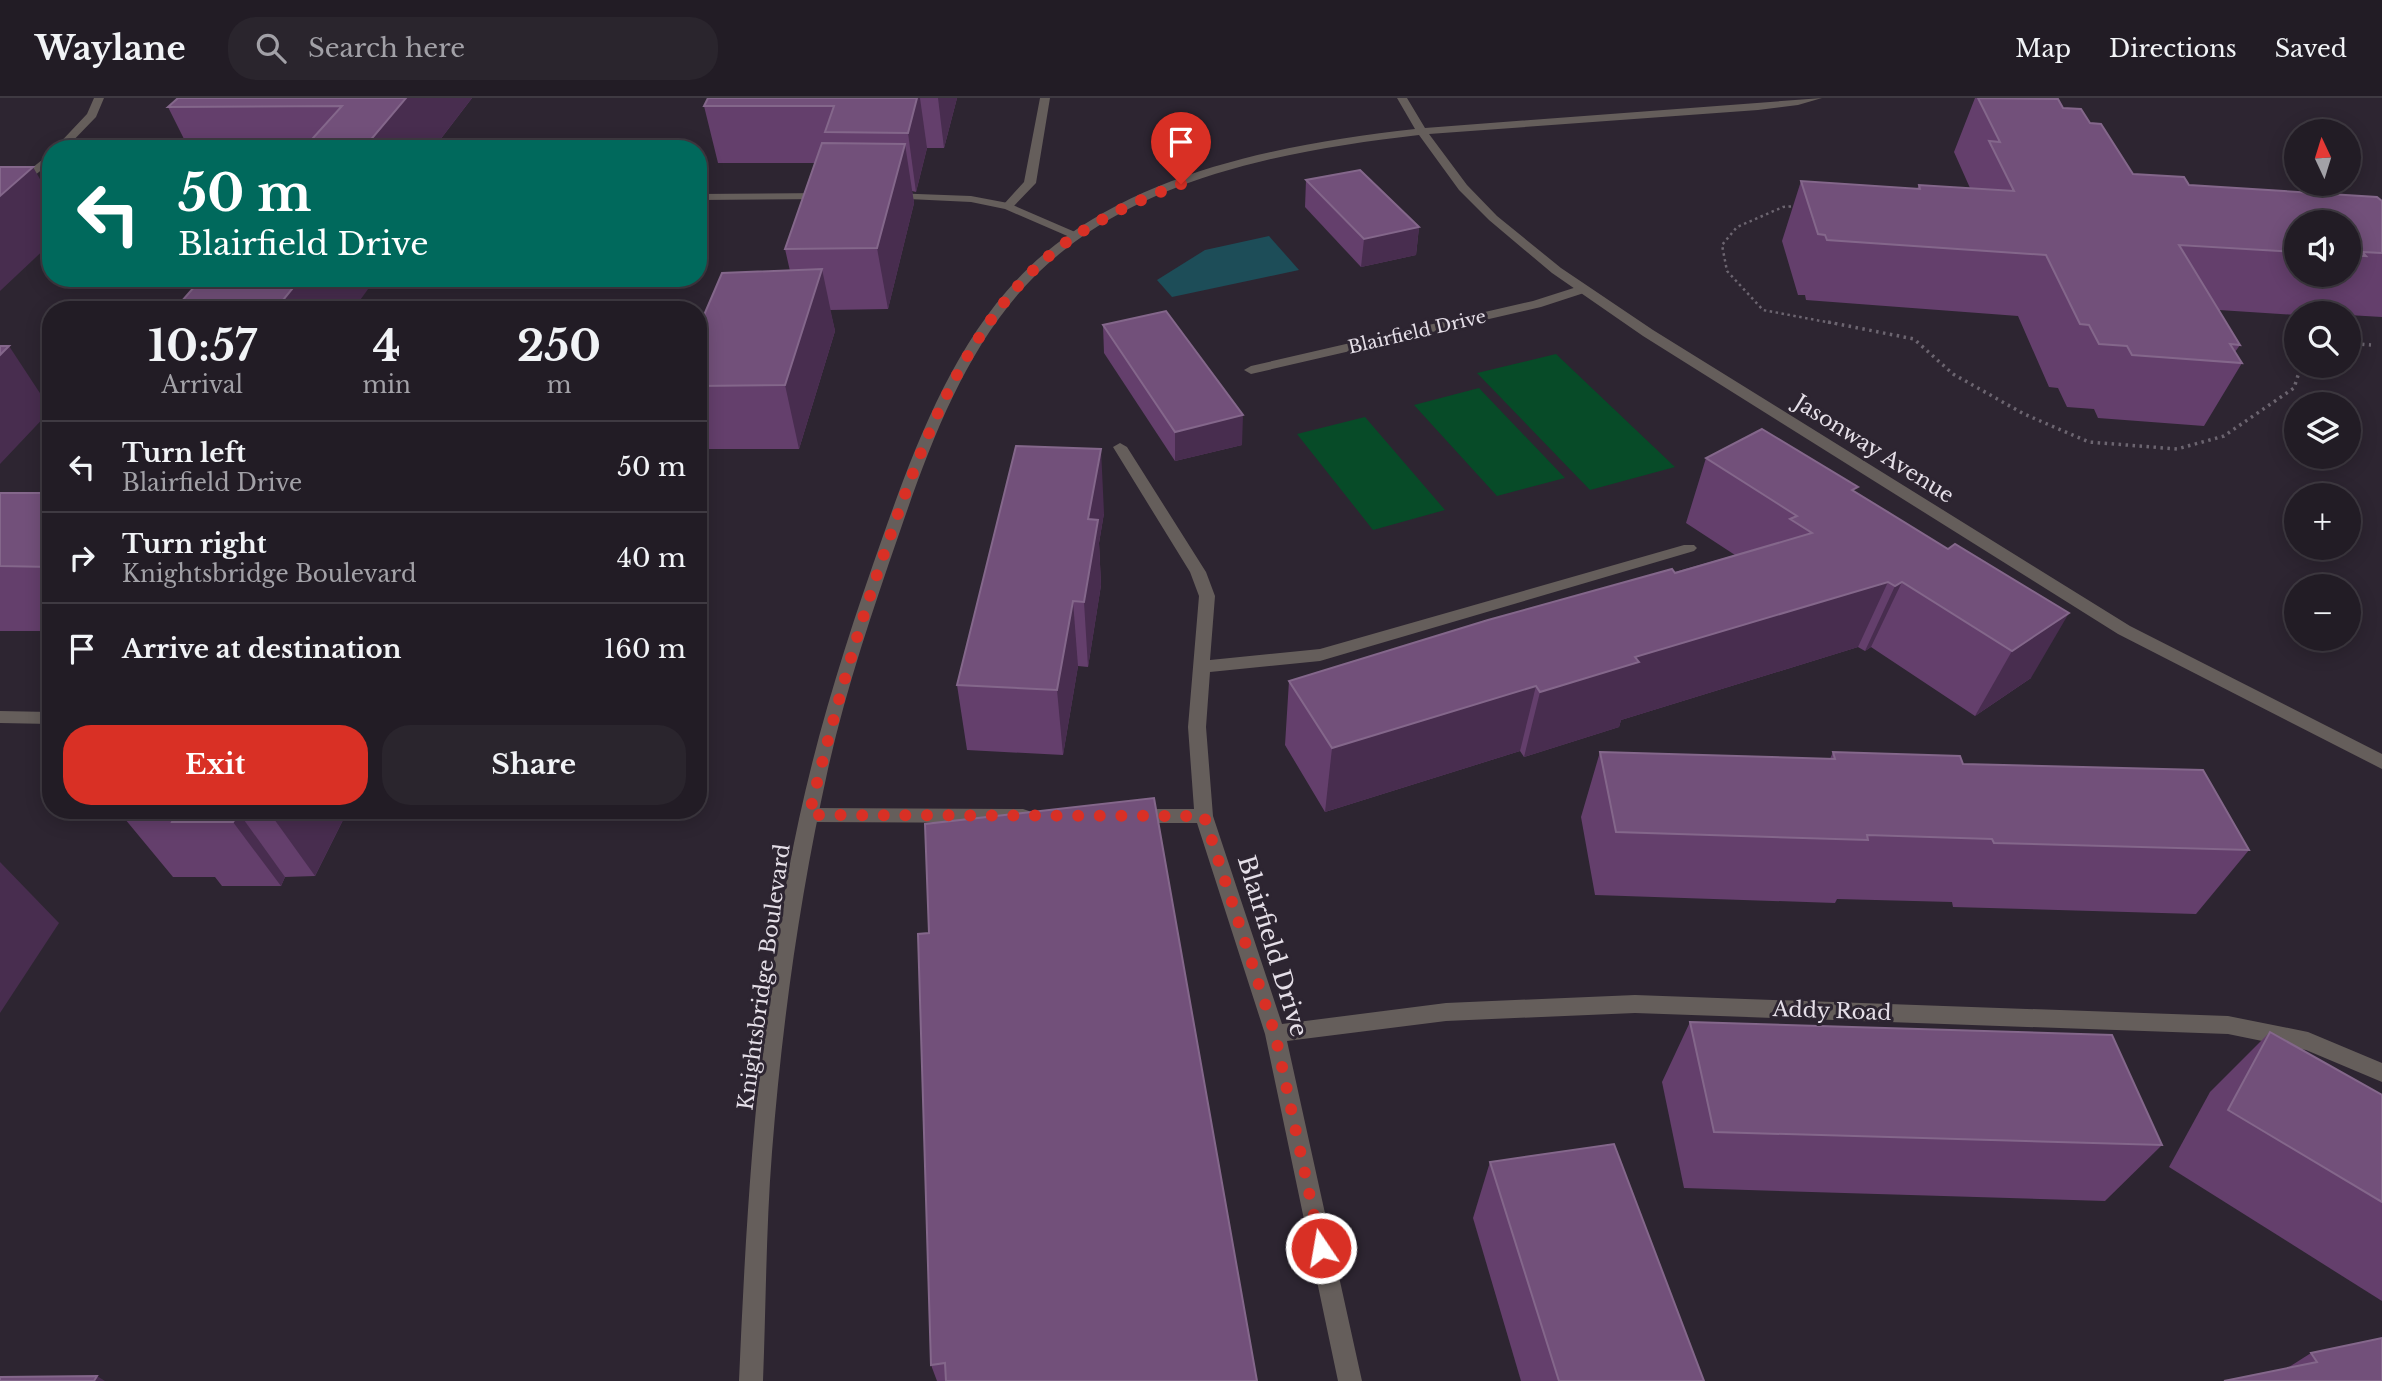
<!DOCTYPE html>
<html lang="en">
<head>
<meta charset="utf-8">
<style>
  :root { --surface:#221c25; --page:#2a252d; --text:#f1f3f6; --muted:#a2a1a7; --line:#3f3a42; --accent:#d93025 }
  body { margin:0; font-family:"Libre Baskerville",serif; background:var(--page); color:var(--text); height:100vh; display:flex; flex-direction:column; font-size:26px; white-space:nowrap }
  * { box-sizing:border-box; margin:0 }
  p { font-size:23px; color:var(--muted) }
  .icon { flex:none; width:38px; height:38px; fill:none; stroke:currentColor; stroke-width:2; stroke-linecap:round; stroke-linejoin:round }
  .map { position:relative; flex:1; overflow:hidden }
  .drawer { position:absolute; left:42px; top:203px; width:665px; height:518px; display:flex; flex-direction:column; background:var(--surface); border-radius:28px; box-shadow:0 4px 18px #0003,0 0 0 2px var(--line) }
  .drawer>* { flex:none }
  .guide { position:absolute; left:42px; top:42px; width:665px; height:147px; border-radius:28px; box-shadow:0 4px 18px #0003,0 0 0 2px var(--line); background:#00695c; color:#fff; overflow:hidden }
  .needle { width:46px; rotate:356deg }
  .fabs { position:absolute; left:2284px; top:21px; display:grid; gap:14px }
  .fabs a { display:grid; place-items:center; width:77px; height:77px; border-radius:50%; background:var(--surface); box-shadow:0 4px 18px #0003,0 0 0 2px var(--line); font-size:35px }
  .pin { position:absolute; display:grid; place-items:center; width:60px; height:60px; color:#fff; margin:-72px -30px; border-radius:50% 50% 50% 0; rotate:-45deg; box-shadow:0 0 7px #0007 }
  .pin .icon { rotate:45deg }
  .me { position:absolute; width:77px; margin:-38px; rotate:348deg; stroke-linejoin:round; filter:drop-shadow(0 0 5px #0008) }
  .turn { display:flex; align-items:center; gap:24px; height:147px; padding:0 21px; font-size:32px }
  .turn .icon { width:91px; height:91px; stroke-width:2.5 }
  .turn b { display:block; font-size:49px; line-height:60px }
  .eta { display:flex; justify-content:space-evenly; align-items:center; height:119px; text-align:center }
  .eta b { font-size:42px; font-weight:700; line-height:49px }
  .action { display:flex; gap:14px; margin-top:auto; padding:14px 21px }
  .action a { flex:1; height:80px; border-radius:28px; background:var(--accent); color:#fff; font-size:28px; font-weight:700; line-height:80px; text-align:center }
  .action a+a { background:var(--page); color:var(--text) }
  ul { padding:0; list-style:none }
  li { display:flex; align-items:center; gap:21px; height:91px; padding:0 21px; border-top:2px solid var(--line) }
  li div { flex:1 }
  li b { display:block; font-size:26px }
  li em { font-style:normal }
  header { display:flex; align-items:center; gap:42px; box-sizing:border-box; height:98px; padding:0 35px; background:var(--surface); border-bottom:2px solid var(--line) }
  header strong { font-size:33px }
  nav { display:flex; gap:38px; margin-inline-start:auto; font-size:24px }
  .search { width:490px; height:63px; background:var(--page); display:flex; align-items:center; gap:18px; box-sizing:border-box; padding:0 24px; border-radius:28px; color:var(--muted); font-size:26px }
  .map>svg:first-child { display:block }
  .green { fill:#074b28 }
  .water { fill:#1d4d58 }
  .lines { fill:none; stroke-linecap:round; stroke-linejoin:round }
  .path-far1 { stroke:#6c6570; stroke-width:2.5; stroke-dasharray:2.5 3.5; stroke-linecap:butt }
  .path { stroke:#6c6570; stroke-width:3.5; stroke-dasharray:2.5 4.5; stroke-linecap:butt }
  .service { fill:#655e5b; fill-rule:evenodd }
  .minor { fill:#655e5b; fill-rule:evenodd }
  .tertiary { fill:#655e5b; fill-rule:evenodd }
  .wall { fill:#643f6c; fill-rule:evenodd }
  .shaded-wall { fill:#482d4f }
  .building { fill:#72507a; stroke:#84678b; stroke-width:2 }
  .route { stroke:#d93025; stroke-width:12; stroke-dasharray:0 21.6 }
  .labels { text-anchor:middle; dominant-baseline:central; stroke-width:6; stroke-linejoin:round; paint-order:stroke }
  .far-street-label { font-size:18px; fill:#e5dfe8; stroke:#2d2531 }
  .street-label { font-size:21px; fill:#e5dfe8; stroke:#2d2531 }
  .near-street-label { font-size:24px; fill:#e5dfe8; stroke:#2d2531 }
</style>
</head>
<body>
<header>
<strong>Waylane</strong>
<div class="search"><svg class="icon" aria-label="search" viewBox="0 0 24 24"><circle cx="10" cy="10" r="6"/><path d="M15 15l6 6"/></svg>Search here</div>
<nav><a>Map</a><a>Directions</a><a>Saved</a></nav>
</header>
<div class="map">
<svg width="2382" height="1283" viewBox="0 0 2382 1283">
  <rect width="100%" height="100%" fill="#2d2531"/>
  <g class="green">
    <polygon points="1556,256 1675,369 1590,392 1477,275"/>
    <polygon points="1479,290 1565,380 1497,398 1414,307"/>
    <polygon points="1365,319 1445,412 1373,432 1297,336"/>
  </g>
  <polygon class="water" points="1269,138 1299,172 1172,199 1157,182 1205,152"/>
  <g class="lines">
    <polyline class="path-far1" points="1797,108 1783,109 1737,129 1722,147 1727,173 1763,212 1837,226"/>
    <g class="path">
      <polyline points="1828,224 1914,241 1953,276 2024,316 2089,344 2177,351 2224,338 2294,290 2301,268"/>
      <polyline points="2296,240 2289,239 2296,255"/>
      <polyline points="2348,245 2371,247"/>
    </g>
    <g class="service">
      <polygon points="1040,0 1050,0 1036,85 1012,110 1004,110 1004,106 1024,84"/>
      <polygon points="0,613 51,614 51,626 0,625"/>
    </g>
    <g class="minor">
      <polygon points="94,0 104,0 96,19 65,51 54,51 87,16"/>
      <polygon points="51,55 51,64 22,88 14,88 14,84"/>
      <polygon points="891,95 971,98 1008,105 1082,137 1072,140 1005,111 971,104 887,100 885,98"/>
      <polygon points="698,96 828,95 834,98 828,101 698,102"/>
      <polygon points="1583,187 1589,191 1587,194 1541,209 1251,276 1244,272 1251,268 1533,203"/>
      <polygon points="1120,345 1127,349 1206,474 1215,498 1210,562 1320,551 1684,447 1694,447 1697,450 1694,453 1320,563 1210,574 1206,629 1213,718 1282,926 1446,905 1635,897 2228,918 2308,934 2382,965 2382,984 2306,952 2228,936 1635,915 1446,923 1287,943 1362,1283 1338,1283 1265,936 1197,725 1135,725 1129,723 1126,718 1129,713 1135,711 1194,711 1188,629 1199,498 1190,474 1113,349"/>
      <polygon points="809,710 1023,711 1029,713 1032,718 1029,723 1023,725 809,724 803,722 800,717 803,712"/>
    </g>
    <path class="tertiary" d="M 1397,0 L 1407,0 L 1425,30 L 1822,0 L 1798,7 L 1758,12 L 1429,36 L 1467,87 L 1497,118 L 1561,170 L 1653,232 L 2130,528 L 2382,656 L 2382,671 L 2118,536 L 1643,238 L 1552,175 L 1489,122 L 1459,92 L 1419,37 C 1298,51 1161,75 1063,153 C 975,222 934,334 899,436 C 872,514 846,591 828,671 C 800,797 782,925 772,1054 C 766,1130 766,1207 763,1283 L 739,1283 C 747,1094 759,906 799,721 C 820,624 850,531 883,438 C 920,334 964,217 1055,147 C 1155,69 1293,45 1415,31 Z"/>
  </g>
  <g class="wall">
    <polygon points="472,0 433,51 189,51 168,9"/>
    <polygon points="708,0 957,0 944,50 927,50 916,94 912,93 914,105 888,211 830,212 835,233 799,351 698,351 698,231 790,173 785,151 815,65 718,65 704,8"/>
    <path d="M 1975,0 L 2042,0 L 2090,25 L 2133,76 L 2189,87 L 2382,103 L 2382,219 L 2348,217 L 2348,215 L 2296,215 L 2296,217 L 2219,212 L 2240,247 L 2235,254 L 2242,265 L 2204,328 L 2098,320 L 2094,311 L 2067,309 L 2058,290 L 2049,289 L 2018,218 L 1806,202 L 1805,197 L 1798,197 L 1782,143 L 1801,83 L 1917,91 L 1919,87 L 1970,90 L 1954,54 ZM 2296,124 L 2348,124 L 2348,177 L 2296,177 Z"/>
    <polygon points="1306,82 1419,129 1416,157 1361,169 1305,109"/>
    <polygon points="1103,227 1242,347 1175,363 1104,255"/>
    <polygon points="1706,360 1855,394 1948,451 2031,580 1975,618 1871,549 1865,553 1858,549 1621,622 1619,629 1524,659 1520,653 1325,714 1285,647 1289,583 1735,457 1686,425"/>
    <rect x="0" y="395" width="51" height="138"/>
    <polygon points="1104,415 1099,445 1101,487 1088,569 1078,568 1063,657 967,652 957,587"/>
    <polygon points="1600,654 1830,661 1833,654 1963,666 2249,752 2196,816 1953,809 1952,804 1837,801 1835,805 1595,797 1581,719"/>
    <polygon points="348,712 315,778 285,779 281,788 222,788 215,779 173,779 120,715"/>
    <polygon points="918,836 1257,1283 937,1283 931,1267"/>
    <polygon points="1690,924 2162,1047 2105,1103 1684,1090 1662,984"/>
    <polygon points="2270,934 2382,997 2382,1203 2169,1069 2210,994"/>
    <polygon points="1490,1064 1704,1283 1521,1283 1473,1120"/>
    <polygon points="2311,1255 2382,1283 2289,1269"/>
  </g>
  <g class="shaded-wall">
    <polygon points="406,0 472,0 433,51 363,51"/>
    <polygon points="917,0 920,0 927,50 916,94 908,35"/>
    <polygon points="938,0 957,0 944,50"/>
    <polygon points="905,46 914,105 888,211 877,150"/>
    <polygon points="33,69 51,100 51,145 0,193 0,98"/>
    <polygon points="1419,129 1416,157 1361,169 1364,141"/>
    <polygon points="822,171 835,233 799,351 785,287"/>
    <polygon points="301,180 376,180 353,212 275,212"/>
    <polygon points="9,248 51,312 0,366 0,257"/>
    <polygon points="1243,317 1242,347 1175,363 1175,334"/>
    <polygon points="1101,351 1104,415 1099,445 1101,487 1088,569 1084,504 1088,421"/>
    <polygon points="1888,484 1858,549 1621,622 1619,629 1524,659 1540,594 1635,559"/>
    <polygon points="1902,484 1871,549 1865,553 1895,488"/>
    <polygon points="1073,503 1078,568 1063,657 1057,592"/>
    <polygon points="2069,515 2031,580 1975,618 2012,553"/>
    <polygon points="1536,588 1520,653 1325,714 1332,650"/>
    <polygon points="270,712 348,712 315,778 269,714"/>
    <polygon points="239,715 285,779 281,788 233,724"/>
    <polygon points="0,764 59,825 0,915"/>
    <polygon points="97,1278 105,1283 94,1283"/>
  </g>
  <g class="building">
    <polygon points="178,0 406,0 363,51 303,51 342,8 168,9"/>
    <polygon points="708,0 917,0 908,35 825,34 834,8 704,8"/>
    <polygon points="1978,0 2058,1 2063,10 2081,11 2090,25 2101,26 2133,76 2184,79 2189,87 2377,99 2382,103 2382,155 2362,154 2366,158 2348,157 2348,124 2296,124 2296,154 2179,147 2240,247 2230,246 2242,265 2132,257 2127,248 2099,246 2089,227 2080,226 2046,157 1827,142 1825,137 1818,136 1801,83 1920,91 1919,87 2014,93 1989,43 2000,44"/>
    <polygon points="822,45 905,46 877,150 785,151"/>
    <polygon points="0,69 33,69 0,98"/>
    <polygon points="1360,72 1419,129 1364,141 1306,82"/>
    <polygon points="822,171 785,287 698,288 698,231 722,175"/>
    <polygon points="202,180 301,180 275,212 174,212"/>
    <polygon points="1166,213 1243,317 1175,334 1103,227"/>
    <polygon points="0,248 9,248 0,257"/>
    <polygon points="1762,331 1858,389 1852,392 1948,451 1955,446 2069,515 2012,553 1902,484 1895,488 1888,484 1635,559 1639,564 1540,594 1536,588 1332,650 1289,583 1488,522 1672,471 1675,475 1812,435 1790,421 1797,418 1706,360"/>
    <polygon points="1016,348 1101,351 1088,421 1098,422 1084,504 1073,503 1057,592 957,587"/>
    <polygon points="0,395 51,395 51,469 0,468"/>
    <polygon points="1600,654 1835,661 1833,654 1960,658 1963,666 2203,672 2249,752 1994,745 1992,741 1867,737 1868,742 1616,734"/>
    <polygon points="1154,700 1257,1283 946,1283 945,1265 931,1267 918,836 929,835 925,726"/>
    <polygon points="122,712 270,712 269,714 239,715 233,724 172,724 177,715 120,715"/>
    <polygon points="1690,924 2112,937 2162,1047 1714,1034"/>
    <polygon points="2270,934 2382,997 2382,1104 2228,1012"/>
    <polygon points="1614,1046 1704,1283 1559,1283 1490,1064"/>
    <polygon points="2382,1240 2382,1283 2224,1283 2317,1264 2311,1255"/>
    <polygon points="97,1278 94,1283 0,1283 0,1279"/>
  </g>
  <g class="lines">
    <path class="route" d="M 1181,86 C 1132,104 1082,128 1043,163 C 961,237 920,351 885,453 C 855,540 831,627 809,717 L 1204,718 L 1275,936 L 1321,1150"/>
  </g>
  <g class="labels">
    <g class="far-street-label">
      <text transform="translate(1417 234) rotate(-13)">Blairfield Drive</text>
    </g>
    <g class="street-label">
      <text transform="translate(1874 351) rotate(32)">Jasonway Avenue</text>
      <text transform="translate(764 879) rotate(-82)">Knightsbridge Boulevard</text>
      <text transform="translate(1832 913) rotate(2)">Addy Road</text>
    </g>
    <g class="near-street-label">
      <text transform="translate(1273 848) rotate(73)">Blairfield Drive</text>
    </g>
  </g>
</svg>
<div class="fabs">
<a><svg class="needle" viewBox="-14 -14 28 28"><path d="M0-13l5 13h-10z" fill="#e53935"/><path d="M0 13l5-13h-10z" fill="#a2a1a7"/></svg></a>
<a><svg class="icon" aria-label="sound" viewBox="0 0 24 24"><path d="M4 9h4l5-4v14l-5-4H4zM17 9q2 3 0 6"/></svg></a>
<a><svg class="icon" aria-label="search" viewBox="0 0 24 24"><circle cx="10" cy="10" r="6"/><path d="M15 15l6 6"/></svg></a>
<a><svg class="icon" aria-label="layers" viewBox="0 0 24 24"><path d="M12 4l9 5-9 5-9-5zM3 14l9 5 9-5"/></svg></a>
<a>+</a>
<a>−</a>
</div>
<div class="pin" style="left:1181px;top:86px;background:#d93025"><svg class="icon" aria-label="arrive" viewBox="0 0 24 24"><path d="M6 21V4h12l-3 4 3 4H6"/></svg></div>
<svg class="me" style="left:1321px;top:1150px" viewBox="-20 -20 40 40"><circle r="17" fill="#d93025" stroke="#fff" stroke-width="3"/><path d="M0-11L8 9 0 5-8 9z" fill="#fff"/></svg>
<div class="guide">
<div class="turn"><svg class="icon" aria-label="left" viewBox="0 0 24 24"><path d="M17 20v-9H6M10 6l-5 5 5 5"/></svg><div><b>50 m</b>Blairfield Drive</div></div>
</div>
<section class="drawer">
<div class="eta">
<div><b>10:57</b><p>Arrival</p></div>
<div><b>4</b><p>min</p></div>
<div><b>250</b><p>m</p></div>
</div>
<ul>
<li><svg class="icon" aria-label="left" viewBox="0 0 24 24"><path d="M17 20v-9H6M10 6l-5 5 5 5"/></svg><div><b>Turn left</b><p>Blairfield Drive</p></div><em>50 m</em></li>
<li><svg class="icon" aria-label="right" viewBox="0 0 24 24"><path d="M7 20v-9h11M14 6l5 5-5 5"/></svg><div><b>Turn right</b><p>Knightsbridge Boulevard</p></div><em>40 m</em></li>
<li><svg class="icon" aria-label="arrive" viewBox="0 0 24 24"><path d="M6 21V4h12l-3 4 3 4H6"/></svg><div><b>Arrive at destination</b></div><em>160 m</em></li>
</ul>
<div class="action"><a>Exit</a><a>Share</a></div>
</section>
</div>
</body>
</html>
